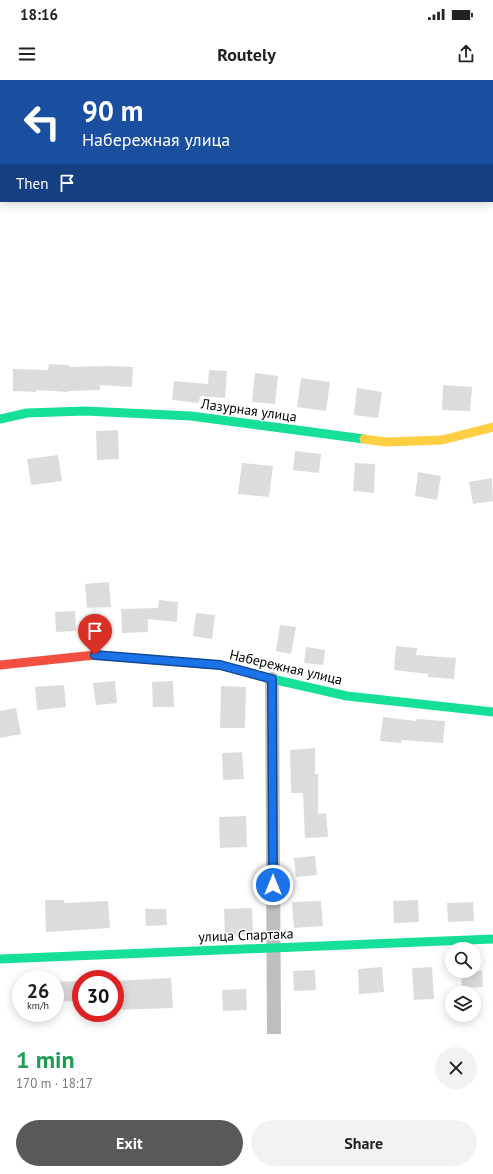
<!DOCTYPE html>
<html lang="en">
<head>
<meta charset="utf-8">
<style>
  :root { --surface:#fff; --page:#f2f2f2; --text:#222; --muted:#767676; --accent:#595959 }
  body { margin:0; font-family:"PT Sans",sans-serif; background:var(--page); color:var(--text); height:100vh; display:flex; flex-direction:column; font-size:15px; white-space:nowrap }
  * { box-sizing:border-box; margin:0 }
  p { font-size:13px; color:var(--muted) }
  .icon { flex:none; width:22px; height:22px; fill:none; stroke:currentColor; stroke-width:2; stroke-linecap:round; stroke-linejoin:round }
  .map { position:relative; height:954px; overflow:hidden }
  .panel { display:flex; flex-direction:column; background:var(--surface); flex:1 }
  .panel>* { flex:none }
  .hud { position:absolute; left:0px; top:0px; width:493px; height:122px; box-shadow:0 2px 10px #0003; background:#1a4fa0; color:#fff; overflow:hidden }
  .buttons { position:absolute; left:445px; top:862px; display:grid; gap:8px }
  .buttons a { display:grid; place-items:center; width:36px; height:36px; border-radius:50%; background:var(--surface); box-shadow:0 2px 10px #0003; font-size:20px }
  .speed { position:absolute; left:12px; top:890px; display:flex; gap:8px; font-size:20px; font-weight:700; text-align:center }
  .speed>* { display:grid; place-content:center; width:52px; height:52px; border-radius:50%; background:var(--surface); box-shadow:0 2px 10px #0003; line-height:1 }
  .speed small { font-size:10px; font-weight:400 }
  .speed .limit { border:6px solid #d22; background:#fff; color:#111 }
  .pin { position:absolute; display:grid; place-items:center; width:34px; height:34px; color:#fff; margin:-41px -17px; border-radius:50% 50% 50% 0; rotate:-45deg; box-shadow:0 0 4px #0007 }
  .pin .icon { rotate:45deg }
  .me { position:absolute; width:44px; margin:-22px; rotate:0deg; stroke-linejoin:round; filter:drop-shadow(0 0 3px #0008) }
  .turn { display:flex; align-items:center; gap:14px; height:84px; padding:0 16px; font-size:18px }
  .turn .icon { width:52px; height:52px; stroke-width:2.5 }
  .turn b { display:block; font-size:28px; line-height:34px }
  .then { display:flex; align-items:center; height:38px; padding:0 16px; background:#0003; gap:8px; font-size:15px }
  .round { display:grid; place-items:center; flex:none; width:42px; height:42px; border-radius:21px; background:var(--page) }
  .head { display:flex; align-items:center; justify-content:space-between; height:68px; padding:0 16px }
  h1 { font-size:24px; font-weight:700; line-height:30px; color:#1e9e55 }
  .action { display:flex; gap:8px; margin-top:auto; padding:8px 16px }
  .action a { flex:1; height:46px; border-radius:24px; background:var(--accent); color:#fff; font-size:16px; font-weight:700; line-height:46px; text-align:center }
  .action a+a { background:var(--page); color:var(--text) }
  .status { display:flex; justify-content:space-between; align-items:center; height:28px; padding:0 20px; background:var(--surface); direction:ltr }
  .status svg { height:11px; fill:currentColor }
  header { display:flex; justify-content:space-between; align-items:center; height:52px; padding:0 16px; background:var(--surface); font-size:18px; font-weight:700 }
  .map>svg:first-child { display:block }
  .building { fill:#dcdcdc }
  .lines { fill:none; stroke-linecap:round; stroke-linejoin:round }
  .street { stroke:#bebebe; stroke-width:14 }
  .fast { stroke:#16e098; stroke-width:9 }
  .slow { stroke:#ffcf43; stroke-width:9 }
  .jam { stroke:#f24e42; stroke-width:9 }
  .route-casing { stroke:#114b97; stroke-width:10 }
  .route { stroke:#1a73e8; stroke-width:7 }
  .labels { text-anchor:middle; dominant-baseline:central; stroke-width:3; stroke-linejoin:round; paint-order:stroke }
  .street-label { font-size:14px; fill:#000; stroke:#fff }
</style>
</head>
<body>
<div class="status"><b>18:16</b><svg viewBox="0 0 49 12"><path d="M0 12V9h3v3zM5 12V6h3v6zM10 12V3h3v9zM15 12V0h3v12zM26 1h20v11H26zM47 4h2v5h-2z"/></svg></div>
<header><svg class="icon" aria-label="menu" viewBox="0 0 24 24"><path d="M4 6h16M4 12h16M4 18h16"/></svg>Routely<svg class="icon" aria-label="share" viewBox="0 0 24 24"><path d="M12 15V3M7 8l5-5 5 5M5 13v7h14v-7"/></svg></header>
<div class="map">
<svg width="493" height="954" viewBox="0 0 493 954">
  <rect width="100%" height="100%" fill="#fff"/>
  <g class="building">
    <polygon points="49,284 69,285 69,287 108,286 133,287 132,307 100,305 100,310 68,311 68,312 36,310 36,312 13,311 13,289 48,290"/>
    <polygon points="209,290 227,291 225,318 200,316 199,323 172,320 174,301 208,304"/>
    <polygon points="255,293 278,296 275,324 252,322"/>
    <polygon points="301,298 330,302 326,331 297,327"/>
    <polygon points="443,305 472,307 470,331 442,330"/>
    <polygon points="357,308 382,312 378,338 354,335"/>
    <polygon points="118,350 119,379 97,380 96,351"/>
    <polygon points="295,371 321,374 319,393 293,390"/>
    <polygon points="58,375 62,401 31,405 27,379"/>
    <polygon points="242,383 273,386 269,417 238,414"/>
    <polygon points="355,383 375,384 374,413 353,411"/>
    <polygon points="418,392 441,396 437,420 415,416"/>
    <polygon points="492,398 493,421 473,424 469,402"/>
    <polygon points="109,502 111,527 87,528 85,504"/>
    <polygon points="159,520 178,522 177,542 148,539 148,552 122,553 121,529 158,528"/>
    <polygon points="75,531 76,551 56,552 55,532"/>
    <polygon points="196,533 215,535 212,559 193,556"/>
    <polygon points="280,545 296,547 291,574 276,571"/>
    <polygon points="396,566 417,568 416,575 456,578 454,599 428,597 428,594 394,590"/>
    <polygon points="306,567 325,570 323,585 304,583"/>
    <polygon points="115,601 117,623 96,625 93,603"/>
    <polygon points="173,601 174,627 153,627 152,602"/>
    <polygon points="64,605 66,627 37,630 35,607"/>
    <polygon points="221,606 246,607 245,648 220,648"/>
    <polygon points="16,628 21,654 0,658 0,631"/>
    <polygon points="383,637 416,641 417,639 445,641 443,663 401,660 401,663 380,661"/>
    <polygon points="315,668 315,694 318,694 318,734 326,733 328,757 305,758 303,713 291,713 290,670"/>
    <polygon points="242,672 244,699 223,700 222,673"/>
    <polygon points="246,736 247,767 220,768 219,737"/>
    <polygon points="315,776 317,795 296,797 294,778"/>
    <polygon points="45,820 64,820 64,823 108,821 110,848 46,852"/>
    <polygon points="418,820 419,842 394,843 393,821"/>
    <polygon points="321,821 323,846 294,848 292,822"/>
    <polygon points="473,822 474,841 448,842 447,823"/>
    <polygon points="252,828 253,855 225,856 224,829"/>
    <polygon points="145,829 166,829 167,845 146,846"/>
    <polygon points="382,887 384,912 359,914 358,889"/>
    <polygon points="432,887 434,919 414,920 412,888"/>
    <polygon points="315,890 316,910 294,911 293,891"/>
    <polygon points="461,891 482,891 483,907 462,908"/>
    <polygon points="171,898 173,928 115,930 115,901"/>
    <polygon points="81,901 81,921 55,922 55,902"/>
    <polygon points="246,909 247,930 223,931 222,910"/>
  </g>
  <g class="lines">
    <g class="street">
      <polyline points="492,6 493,8"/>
      <polyline points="272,599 274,954"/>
    </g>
    <g class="fast">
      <polyline points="0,339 27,333 85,331 191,336 364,359"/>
      <polyline points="205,584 220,585 272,599 347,616 493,632"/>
      <polyline points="0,879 493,859"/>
    </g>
    <polyline class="slow" points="364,359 386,362 442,360 493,347"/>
    <polyline class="jam" points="0,585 95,575 205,584"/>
  </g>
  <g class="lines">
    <defs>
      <polyline id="route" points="95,575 220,585 272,599 273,805"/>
    </defs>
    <use href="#route" class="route-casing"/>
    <use href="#route" class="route"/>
  </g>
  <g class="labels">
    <g class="street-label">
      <text transform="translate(249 330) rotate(8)">Лазурная улица</text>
      <text transform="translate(286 587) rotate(13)">Набережная улица</text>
      <text transform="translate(246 855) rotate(-2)">улица Спартака</text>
    </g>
  </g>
</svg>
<div class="buttons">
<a><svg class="icon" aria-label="search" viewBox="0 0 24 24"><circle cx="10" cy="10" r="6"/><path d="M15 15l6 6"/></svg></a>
<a><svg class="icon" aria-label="layers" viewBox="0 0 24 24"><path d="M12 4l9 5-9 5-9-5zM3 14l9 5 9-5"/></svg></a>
</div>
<div class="speed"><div>26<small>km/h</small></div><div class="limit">30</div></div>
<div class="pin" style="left:95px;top:575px;background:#d93025"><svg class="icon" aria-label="arrive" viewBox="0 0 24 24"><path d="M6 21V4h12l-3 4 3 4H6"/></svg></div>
<svg class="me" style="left:273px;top:805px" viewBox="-20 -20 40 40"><circle r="17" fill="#1a73e8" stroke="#fff" stroke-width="3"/><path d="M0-11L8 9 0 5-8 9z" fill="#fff"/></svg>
<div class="hud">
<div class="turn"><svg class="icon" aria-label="left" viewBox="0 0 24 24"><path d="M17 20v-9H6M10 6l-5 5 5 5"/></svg><div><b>90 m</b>Набережная улица</div></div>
<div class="then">Then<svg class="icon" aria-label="arrive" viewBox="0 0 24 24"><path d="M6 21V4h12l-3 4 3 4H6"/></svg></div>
</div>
</div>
<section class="panel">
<div class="head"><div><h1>1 min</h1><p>170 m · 18:17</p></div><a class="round"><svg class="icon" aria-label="close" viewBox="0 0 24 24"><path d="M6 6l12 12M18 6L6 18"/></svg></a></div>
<div class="action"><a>Exit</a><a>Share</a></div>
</section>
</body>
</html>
